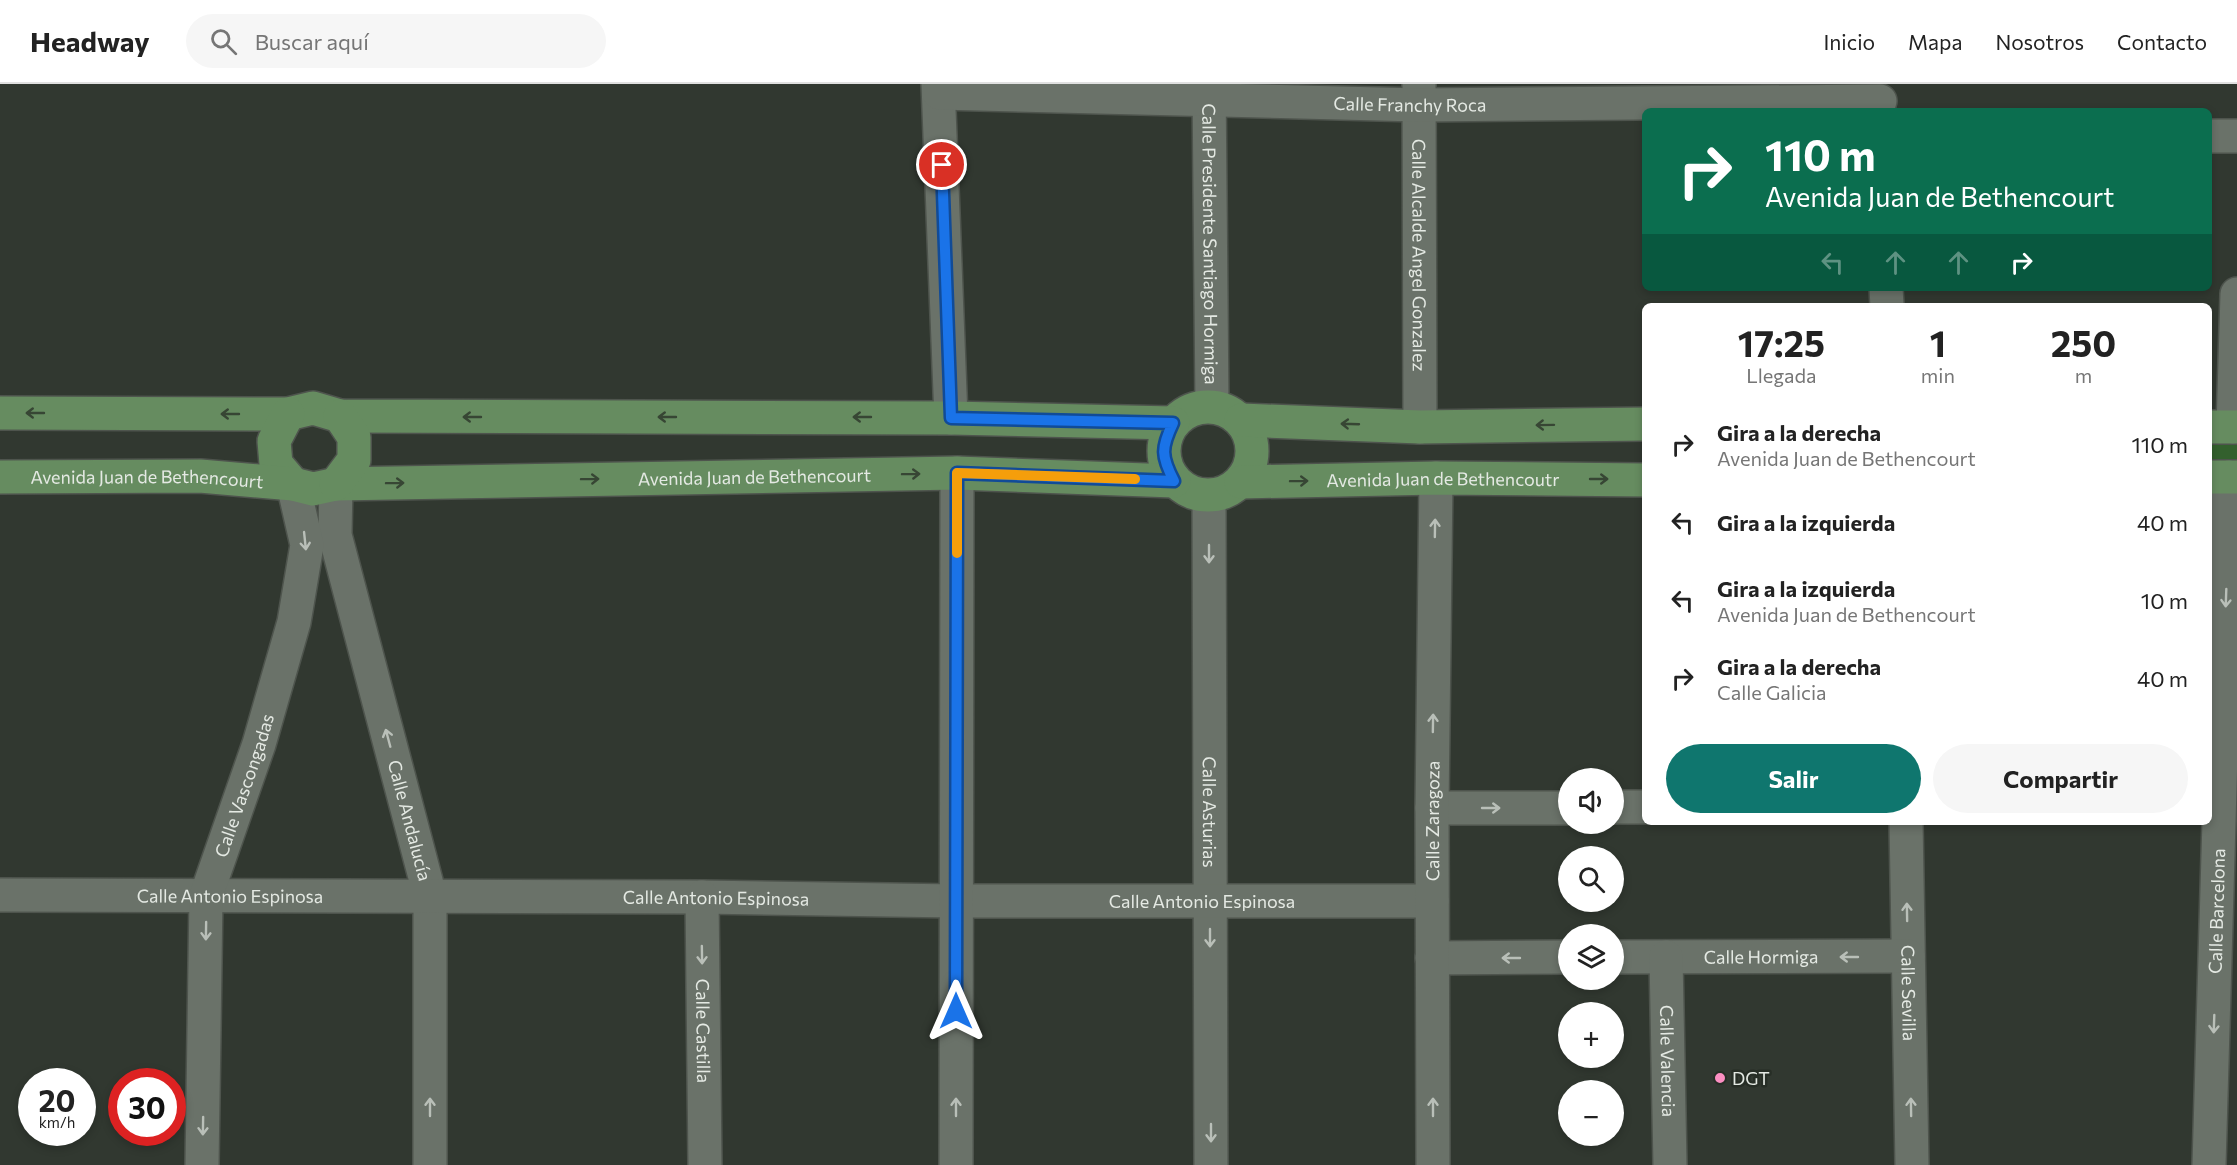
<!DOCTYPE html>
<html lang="es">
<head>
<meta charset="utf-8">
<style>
  :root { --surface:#fff; --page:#f6f6f6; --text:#222; --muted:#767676; --line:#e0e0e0; --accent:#0f766e }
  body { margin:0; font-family:Commissioner,sans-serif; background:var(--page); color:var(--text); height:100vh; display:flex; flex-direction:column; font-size:22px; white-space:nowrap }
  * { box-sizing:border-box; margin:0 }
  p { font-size:20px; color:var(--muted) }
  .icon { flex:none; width:33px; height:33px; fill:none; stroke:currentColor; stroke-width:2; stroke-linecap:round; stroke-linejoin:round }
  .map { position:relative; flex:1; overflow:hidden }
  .panel { position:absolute; left:1642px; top:219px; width:570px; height:522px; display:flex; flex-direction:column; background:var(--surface); border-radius:9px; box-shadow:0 3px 9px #0003 }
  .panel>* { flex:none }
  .hud { position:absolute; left:1642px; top:24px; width:570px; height:183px; border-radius:9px; box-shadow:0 3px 9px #0003; background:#0b6e4f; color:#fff; overflow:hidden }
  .tools { position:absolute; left:1558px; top:684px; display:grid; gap:12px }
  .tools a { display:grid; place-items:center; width:66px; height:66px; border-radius:50%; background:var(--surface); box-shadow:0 3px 9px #0003; font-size:30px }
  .speed { position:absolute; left:18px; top:984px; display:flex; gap:12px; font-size:30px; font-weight:700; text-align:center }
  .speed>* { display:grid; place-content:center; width:78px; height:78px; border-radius:50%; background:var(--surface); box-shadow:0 3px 9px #0003; line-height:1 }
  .speed small { font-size:15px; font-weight:400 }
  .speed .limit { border:9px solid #d22; background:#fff; color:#111 }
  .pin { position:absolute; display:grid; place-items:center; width:51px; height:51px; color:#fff; margin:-26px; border:3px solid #fff; border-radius:50%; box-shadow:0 2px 6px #0007 }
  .me { position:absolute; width:66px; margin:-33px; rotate:0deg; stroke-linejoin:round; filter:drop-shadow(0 0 4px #0008) }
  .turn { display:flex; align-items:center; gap:21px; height:126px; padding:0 24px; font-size:27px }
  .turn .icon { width:78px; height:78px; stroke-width:2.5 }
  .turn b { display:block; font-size:42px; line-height:51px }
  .lanes { display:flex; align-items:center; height:57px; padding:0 24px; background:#0003; justify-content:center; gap:30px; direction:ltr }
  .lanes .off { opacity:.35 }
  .eta { display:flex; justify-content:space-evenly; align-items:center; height:102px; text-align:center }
  .eta b { font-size:36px; font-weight:700; line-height:42px }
  .action { display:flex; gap:12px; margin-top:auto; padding:12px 24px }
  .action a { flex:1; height:69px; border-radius:36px; background:var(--accent); color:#fff; font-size:24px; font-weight:700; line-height:69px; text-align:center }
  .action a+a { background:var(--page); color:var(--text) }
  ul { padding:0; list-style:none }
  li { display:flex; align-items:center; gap:18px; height:78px; padding:0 24px }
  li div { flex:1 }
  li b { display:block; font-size:22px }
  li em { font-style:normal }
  header { display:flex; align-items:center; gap:36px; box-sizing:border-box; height:84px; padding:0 30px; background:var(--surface); border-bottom:2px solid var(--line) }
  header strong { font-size:28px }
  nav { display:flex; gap:33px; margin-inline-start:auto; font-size:21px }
  .search { width:420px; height:54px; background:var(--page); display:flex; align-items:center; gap:15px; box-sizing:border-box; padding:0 21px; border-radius:33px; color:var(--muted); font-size:22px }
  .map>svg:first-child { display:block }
  .green { fill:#33602d }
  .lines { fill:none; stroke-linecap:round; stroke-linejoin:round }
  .street-casing { stroke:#4e544d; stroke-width:36 }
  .primary-casing { stroke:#4e544d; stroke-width:36 }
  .street { stroke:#6a7269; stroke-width:33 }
  .primary { stroke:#668c60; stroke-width:33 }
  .oneway { stroke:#374634 }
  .oneway2 { stroke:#b9bfb8 }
  .route-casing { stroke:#114b97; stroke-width:15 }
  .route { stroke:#1a73e8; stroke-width:10 }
  .slow { stroke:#f59e0b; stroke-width:10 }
  .poi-dot { fill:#fc8fc2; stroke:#272e26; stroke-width:2 }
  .labels { text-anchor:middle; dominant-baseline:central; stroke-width:5; stroke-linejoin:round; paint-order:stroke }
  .street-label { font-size:18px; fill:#e4e9e3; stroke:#272e26 }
  .poi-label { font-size:18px; fill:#e4e9e3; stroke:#272e26; text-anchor:start }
</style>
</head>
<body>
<header>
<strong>Headway</strong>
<div class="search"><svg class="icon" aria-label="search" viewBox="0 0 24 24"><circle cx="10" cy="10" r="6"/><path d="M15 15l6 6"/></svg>Buscar aquí</div>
<nav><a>Inicio</a><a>Mapa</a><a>Nosotros</a><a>Contacto</a></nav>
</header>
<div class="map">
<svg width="2237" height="1081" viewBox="0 0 2237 1081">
  <rect width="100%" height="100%" fill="#313830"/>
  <rect class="green" x="2210" y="356" width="27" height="30"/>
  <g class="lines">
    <defs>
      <g id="street">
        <polyline points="938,0 951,334"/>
        <path id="s1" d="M 1209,0 L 1212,322"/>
        <path id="s2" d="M 1419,0 L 1420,343"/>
        <path id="s3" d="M 939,9 L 1419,21 L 1880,17"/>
        <polyline points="2210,52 2237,52"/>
        <polyline points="1886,204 1887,222"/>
        <polyline points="2233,343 2237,210"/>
        <path id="s4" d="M 336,400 L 335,451 L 430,812 L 430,1081"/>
        <path id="s5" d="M 1209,412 L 1211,1081"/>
        <polyline points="1614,723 1646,723"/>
        <polyline points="1432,724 1569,724"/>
        <path id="s6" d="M 1906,738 L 1912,1081"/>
        <path id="s7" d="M 0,811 L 702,813 L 955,817 L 1432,817"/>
        <path id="s8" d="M 702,813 L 705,1081"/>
        <path id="s9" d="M 1614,873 L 1908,872"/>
        <path id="s10" d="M 1666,873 L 1670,1081"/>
        <polyline points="1432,874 1569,873"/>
        <path id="s11" d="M 202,1081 L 206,812 L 259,660 L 294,538 L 307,461 L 293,400"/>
        <polyline points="956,1081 957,389"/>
        <path id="s12" d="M 1433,1081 L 1432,724 L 1436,394"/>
        <path id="s13" d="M 2209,1081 L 2229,393"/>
      </g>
      <g id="primary">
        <circle cx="1208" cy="367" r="44"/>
        <polyline points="0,329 288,330 313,324 340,332 951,334 1173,339"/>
        <polyline points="288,330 274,357 276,380 293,400"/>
        <polyline points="1241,336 1420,343 1646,340"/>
        <polyline points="2210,343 2237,343"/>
        <path id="s14" d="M 0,393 L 200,392 L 293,400 L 313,405 L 336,400 L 957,389 L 1174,397"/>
        <polyline points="2210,393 2237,393"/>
        <path id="s15" d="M 1241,398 L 1436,394 L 1646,396"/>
        <polyline points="336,400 354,376 354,353 340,332"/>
      </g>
    </defs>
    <use href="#street" class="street-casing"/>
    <use href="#primary" class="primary-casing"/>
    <use href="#street" class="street"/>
    <use href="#primary" class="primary"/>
  </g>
  <defs><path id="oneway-shaft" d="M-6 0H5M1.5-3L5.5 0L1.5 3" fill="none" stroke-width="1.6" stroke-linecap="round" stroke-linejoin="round" transform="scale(1.5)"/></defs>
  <g class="oneway">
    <use href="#oneway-shaft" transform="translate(35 329) rotate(-180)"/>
    <use href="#oneway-shaft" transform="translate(230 330) rotate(-180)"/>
    <use href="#oneway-shaft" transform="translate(472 333) rotate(-180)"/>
    <use href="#oneway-shaft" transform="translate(667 333) rotate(-180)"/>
    <use href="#oneway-shaft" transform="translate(862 333) rotate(-180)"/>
    <use href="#oneway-shaft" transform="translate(1350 340) rotate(-178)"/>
    <use href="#oneway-shaft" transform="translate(1545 341) rotate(179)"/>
    <use href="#oneway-shaft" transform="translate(911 390) rotate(-1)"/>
    <use href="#oneway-shaft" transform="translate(590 395) rotate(-1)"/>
    <use href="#oneway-shaft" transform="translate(1599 395)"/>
    <use href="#oneway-shaft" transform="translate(1299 397) rotate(-1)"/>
    <use href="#oneway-shaft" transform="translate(395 399) rotate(-1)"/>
  </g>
  <g class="oneway2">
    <use href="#oneway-shaft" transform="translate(1435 444) rotate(-89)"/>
    <use href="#oneway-shaft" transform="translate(305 457) rotate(84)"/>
    <use href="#oneway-shaft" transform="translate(1209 470) rotate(90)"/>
    <use href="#oneway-shaft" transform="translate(2226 514) rotate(92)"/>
    <use href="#oneway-shaft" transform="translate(1433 639) rotate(-89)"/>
    <use href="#oneway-shaft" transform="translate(388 654) rotate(-105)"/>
    <use href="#oneway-shaft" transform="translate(1491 724)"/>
    <use href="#oneway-shaft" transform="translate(1907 828) rotate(-91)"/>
    <use href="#oneway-shaft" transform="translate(206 847) rotate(91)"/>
    <use href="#oneway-shaft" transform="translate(1210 854) rotate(90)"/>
    <use href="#oneway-shaft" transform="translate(702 871) rotate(89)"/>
    <use href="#oneway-shaft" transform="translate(1849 873) rotate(180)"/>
    <use href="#oneway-shaft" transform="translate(1511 874) rotate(180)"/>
    <use href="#oneway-shaft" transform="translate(2214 940) rotate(92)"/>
    <use href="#oneway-shaft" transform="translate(430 1023) rotate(-90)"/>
    <use href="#oneway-shaft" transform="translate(956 1023) rotate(-90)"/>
    <use href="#oneway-shaft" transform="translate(1433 1023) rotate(-90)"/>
    <use href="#oneway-shaft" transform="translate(1911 1023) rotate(-91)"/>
    <use href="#oneway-shaft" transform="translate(203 1042) rotate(91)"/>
    <use href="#oneway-shaft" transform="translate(1211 1049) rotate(90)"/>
  </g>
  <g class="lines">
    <defs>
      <path id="route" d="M 942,81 L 951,334 L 1173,339 C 1161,364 1161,372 1174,397 L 957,389 L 956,927"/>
    </defs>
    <use href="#route" class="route-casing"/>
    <use href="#route" class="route"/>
    <polyline class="slow" points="957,469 957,389 1135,395"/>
  </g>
  <circle class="poi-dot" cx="1720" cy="994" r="6"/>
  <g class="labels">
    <g class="street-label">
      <text stroke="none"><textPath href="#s3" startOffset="471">Calle Franchy Roca</textPath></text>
      <text stroke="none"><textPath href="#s1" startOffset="160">Calle Presidente Santiago Hormiga</textPath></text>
      <text stroke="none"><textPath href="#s2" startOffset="171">Calle Alcalde Angel Gonzalez</textPath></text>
      <text stroke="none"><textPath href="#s14" startOffset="756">Avenida Juan de Bethencourt</textPath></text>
      <text stroke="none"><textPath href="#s14" startOffset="147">Avenida Juan de Bethencourt</textPath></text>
      <text stroke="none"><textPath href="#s15" startOffset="202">Avenida Juan de Bethencoutr</textPath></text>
      <text stroke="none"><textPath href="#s11" startOffset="386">Calle Vascongadas</textPath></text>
      <text stroke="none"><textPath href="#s5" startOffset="316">Calle Asturias</textPath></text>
      <text stroke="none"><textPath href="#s4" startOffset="346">Calle Andalucía</textPath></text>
      <text stroke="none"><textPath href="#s12" startOffset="344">Calle Zaragoza</textPath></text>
      <text stroke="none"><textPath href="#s7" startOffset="230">Calle Antonio Espinosa</textPath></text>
      <text stroke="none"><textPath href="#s7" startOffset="716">Calle Antonio Espinosa</textPath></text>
      <text stroke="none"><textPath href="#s7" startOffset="1202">Calle Antonio Espinosa</textPath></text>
      <text stroke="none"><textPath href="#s13" startOffset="254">Calle Barcelona</textPath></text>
      <text stroke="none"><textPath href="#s9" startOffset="147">Calle Hormiga</textPath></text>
      <text stroke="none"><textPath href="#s6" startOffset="171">Calle Sevilla</textPath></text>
      <text stroke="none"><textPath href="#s8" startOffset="134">Calle Castilla</textPath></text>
      <text stroke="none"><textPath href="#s10" startOffset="104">Calle Valencia</textPath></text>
    </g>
    <g class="poi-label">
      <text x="1732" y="994">DGT</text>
    </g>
  </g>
</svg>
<div class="tools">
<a><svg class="icon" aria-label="sound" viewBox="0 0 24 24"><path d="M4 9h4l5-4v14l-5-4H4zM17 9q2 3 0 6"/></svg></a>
<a><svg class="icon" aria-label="search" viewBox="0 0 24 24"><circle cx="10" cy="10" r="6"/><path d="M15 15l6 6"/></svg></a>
<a><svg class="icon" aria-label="layers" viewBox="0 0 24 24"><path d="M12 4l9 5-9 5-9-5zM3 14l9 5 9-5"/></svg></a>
<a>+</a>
<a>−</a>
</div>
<div class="speed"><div>20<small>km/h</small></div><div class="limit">30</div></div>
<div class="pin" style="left:942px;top:81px;background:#d93025"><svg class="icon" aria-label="arrive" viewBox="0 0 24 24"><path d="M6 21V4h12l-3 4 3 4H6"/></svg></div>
<svg class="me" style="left:956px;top:927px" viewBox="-20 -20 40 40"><path d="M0-17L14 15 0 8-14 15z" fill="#1a73e8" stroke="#fff" stroke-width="4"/></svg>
<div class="hud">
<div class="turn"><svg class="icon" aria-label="right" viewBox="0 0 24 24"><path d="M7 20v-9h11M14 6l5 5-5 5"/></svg><div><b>110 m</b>Avenida Juan de Bethencourt</div></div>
<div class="lanes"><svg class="icon off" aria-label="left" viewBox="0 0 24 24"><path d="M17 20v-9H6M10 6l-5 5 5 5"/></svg><svg class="icon off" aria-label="ahead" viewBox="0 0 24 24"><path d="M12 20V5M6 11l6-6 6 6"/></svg><svg class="icon off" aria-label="ahead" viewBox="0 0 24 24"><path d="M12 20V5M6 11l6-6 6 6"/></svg><svg class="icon" aria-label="right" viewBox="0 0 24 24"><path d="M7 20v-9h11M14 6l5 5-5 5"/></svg></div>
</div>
<section class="panel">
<div class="eta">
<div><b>17:25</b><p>Llegada</p></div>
<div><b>1</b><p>min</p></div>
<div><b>250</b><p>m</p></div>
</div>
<ul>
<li><svg class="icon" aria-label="right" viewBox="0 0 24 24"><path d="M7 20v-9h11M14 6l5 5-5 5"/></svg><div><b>Gira a la derecha</b><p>Avenida Juan de Bethencourt</p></div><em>110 m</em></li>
<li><svg class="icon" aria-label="left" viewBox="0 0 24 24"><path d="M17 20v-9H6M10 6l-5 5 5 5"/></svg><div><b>Gira a la izquierda</b></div><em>40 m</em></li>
<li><svg class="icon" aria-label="left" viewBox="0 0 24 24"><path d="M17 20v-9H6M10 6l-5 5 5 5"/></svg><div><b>Gira a la izquierda</b><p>Avenida Juan de Bethencourt</p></div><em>10 m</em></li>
<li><svg class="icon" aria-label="right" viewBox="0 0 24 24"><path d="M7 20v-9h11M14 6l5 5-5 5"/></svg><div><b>Gira a la derecha</b><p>Calle Galicia</p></div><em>40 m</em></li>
</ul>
<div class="action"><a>Salir</a><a>Compartir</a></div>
</section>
</div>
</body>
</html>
